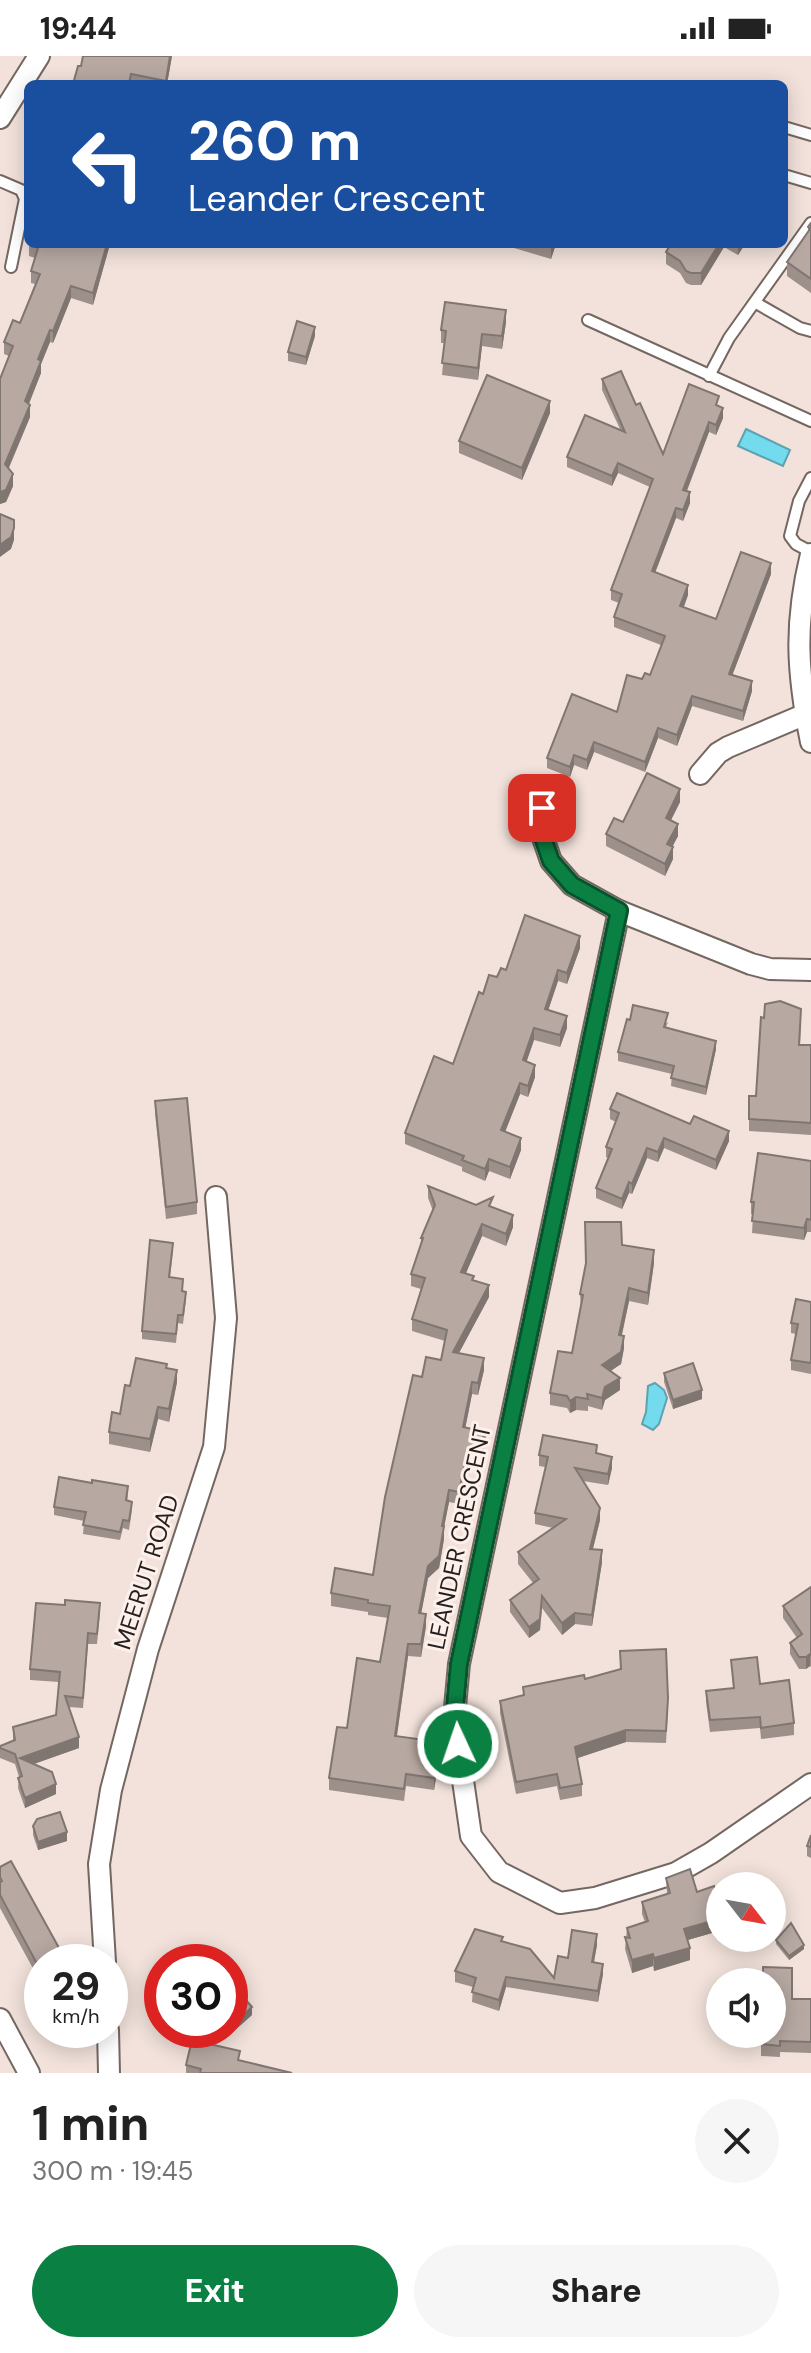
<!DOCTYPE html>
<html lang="en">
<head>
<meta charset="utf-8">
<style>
  :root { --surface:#fff; --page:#f6f6f6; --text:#222; --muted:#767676; --accent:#0b8043 }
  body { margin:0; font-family:"DM Sans",sans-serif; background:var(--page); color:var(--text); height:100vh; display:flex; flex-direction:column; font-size:30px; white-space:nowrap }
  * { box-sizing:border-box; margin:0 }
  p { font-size:26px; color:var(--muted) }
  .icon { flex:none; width:44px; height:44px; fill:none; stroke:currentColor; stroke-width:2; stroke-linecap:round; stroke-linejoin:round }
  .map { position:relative; height:2017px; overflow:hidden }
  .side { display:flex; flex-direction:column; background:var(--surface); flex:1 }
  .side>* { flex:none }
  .top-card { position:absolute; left:24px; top:24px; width:764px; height:168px; border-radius:12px; box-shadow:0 4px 20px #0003; background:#1a4fa0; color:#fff; overflow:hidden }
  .needle { width:52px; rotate:121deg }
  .controls { position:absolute; left:706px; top:1816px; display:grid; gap:16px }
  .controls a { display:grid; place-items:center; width:80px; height:80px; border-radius:50%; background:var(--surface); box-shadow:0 4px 20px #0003; font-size:40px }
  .speed { position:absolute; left:24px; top:1888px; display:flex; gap:16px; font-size:40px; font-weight:700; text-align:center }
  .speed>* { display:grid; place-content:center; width:104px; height:104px; border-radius:50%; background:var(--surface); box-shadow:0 4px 20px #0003; line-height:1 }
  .speed small { font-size:20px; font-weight:400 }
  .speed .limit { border:12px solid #d22; background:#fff; color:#111 }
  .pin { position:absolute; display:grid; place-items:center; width:68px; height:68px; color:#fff; margin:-34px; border-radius:16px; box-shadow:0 4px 12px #0006 }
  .me { position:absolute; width:88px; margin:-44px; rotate:357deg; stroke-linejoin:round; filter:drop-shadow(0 0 6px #0008) }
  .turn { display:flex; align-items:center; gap:28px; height:168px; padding:0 32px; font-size:36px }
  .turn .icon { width:104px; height:104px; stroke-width:2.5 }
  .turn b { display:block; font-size:56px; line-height:68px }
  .round { display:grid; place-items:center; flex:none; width:84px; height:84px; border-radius:42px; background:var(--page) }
  .overview { display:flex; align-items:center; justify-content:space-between; height:136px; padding:0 32px }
  h1 { font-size:48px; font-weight:800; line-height:60px }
  .cta { display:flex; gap:16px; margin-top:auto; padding:16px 32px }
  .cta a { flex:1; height:92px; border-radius:48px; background:var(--accent); color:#fff; font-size:32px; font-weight:800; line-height:92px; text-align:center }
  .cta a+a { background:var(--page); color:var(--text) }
  .status { display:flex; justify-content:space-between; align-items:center; height:56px; padding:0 40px; background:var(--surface); direction:ltr }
  .status svg { height:22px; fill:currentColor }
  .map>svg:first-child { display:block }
  .water { fill:#74daee; stroke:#5ca2af; stroke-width:2 }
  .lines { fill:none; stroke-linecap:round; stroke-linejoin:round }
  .service-casing { stroke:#746761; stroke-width:14 }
  .minor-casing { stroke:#746761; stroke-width:24 }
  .service { stroke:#fff; stroke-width:10 }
  .minor { stroke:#fff; stroke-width:20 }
  .wall { fill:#9d908b }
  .shaded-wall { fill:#807671 }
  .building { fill:#b7a8a2; stroke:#807671; stroke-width:2 }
  .route-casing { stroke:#07532c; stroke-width:20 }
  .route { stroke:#0b8043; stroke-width:14 }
  .labels { text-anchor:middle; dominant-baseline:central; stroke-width:6; stroke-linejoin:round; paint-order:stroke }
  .street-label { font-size:24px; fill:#251f1d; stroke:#fdf0eb }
</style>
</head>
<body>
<div class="status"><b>19:44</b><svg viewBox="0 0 49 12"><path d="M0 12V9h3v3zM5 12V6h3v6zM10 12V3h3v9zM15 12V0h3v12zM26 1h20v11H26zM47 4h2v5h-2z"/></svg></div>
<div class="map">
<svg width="811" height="2017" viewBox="0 0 811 2017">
  <rect width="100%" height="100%" fill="#f2e2db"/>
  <g class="water">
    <polygon points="746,373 790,394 783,410 738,390"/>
    <polygon points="655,1327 664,1334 667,1342 659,1368 653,1374 642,1368 646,1356 648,1330"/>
  </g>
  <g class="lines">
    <defs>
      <g id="service">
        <polyline points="784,71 811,79"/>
        <polyline points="784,119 811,127"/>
        <polyline points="0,125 21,134 25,143 11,211"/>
        <polyline points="756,247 800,272 811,275"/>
        <polyline points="588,264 811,365"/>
        <polyline points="709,320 729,282 811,167"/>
        <polyline points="811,422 799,445 790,480 796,488 811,496"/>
      </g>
      <g id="minor">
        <polyline points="0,62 39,0"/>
        <path d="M 811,498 C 794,568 797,616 811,686"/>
        <polyline points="700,718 718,697 728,691 806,658"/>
        <polyline points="545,730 540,773 551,805 572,829 619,855 751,908 770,913 811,914"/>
        <polyline points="619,855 459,1608 454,1662 471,1780 499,1816 560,1847 595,1842 676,1817 711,1797 811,1728"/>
        <polyline points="105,1906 99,1808 111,1734 148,1593 214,1391 226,1262 216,1141"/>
        <polyline points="0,1963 29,2017"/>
        <polyline points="108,1974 109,2017"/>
      </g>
    </defs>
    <use href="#service" class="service-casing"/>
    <use href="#minor" class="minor-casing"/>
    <use href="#service" class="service"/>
    <use href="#minor" class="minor"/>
  </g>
  <g class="wall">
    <polygon points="83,0 172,0 167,28 73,28 81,10"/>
    <polygon points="811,167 811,237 787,220 787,206 808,176 808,171"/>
    <polygon points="29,188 110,188 93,249 71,242 53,287 50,286 41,308 41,317 29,348 30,361 9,412 13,430 6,446 0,448 0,323 9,300 4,298 4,286 20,267 35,228 31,227 31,215 35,202 29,200"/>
    <polygon points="514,188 556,188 551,203 514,192"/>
    <polygon points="671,188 745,188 738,199 724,191 701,229 691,229 686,227 680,217 666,208 666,196"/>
    <polygon points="506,266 502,293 482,290 478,324 442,319 445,287 441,287 441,274"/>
    <polygon points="315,280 306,309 288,305 288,296"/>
    <polygon points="602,323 636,349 663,398 719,350 723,362 716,379 709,376 687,435 690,447 683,465 676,462 655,516 688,539 684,551 716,563 771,518 732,619 752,635 743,665 692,650 677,690 658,682 645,716 594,696 587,714 574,709 570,721 547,712 547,702 617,656 642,623 650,619 661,589 614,571 614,561 619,547 611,544 611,534 650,431 618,417 612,430 567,411 567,401 620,373 602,334"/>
    <polygon points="550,357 522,424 459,397 459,385"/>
    <polygon points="680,746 671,764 678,780 672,791 673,803 665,820 606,790 606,778 623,766"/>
    <polygon points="580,892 567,928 558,925 548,954 567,972 560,991 534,984 526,1006 535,1021 528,1041 520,1038 505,1076 521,1094 510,1123 489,1115 485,1125 462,1115 462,1111 405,1088 405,1077 453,1008 483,938 497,921 506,914"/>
    <polygon points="801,965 800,989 811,989 811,1079 749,1075 749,1040 756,1040"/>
    <polygon points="668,966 666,971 716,993 706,1039 671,1030 672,1018 618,1005 618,996"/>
    <polygon points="155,1045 197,1146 197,1158 166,1163 155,1057"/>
    <polygon points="610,1053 729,1085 716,1114 664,1092 658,1106 647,1102 632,1138 629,1137 622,1153 596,1142 596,1132 608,1102 606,1101 606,1091 616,1066 610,1063"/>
    <polygon points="811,1105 811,1176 807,1176 804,1184 752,1177 753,1158 751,1158 751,1146"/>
    <polygon points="428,1130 476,1149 493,1151 513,1171 506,1190 482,1180 465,1218 474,1224 489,1241 459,1297 484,1314 478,1339 472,1338 465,1372 486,1388 471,1415 466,1414 459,1448 449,1446 444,1470 444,1483 439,1512 428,1522 421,1557 426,1570 421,1601 408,1600 397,1680 440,1698 434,1734 406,1730 404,1745 329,1734 329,1722 347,1672 380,1606 388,1562 368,1559 368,1556 331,1550 331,1537 373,1519 422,1321 441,1304 445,1285 412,1275 412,1263 421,1233 411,1230 411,1218 421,1187 421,1182 433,1155 428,1142"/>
    <polygon points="622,1189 654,1207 648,1249 629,1245 622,1279 624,1292 621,1308 610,1315 620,1334 605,1344 602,1354 588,1350 588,1355 576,1354 570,1357 567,1352 550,1349 550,1337 572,1297 581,1251 580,1238 586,1208"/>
    <polygon points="173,1195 170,1221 183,1235 186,1244 183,1268 178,1267 176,1287 142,1283 142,1275"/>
    <polygon points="811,1246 811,1318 791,1314 791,1304 796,1278 791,1277 791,1267"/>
    <polygon points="167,1312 177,1326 169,1366 158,1363 150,1396 109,1388 109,1376 120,1358 130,1330"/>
    <polygon points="664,1317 702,1343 673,1353 664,1326"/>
    <polygon points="597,1397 612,1412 608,1429 583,1425 600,1464 593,1493 602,1506 592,1570 575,1568 562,1579 542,1552 540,1574 529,1582 510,1556 510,1544 533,1527 518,1508 518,1496 553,1472 535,1468 535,1457 545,1411 539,1410 539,1399"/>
    <polygon points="128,1439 127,1445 132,1454 129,1474 123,1472 120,1484 83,1478 84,1465 54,1459 54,1451"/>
    <polygon points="811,1531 811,1611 810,1610 806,1613 799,1613 790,1598 790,1587 797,1582 783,1562 783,1550"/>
    <polygon points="100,1557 97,1588 88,1588 83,1652 69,1651 79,1692 33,1708 56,1738 25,1752 18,1732 19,1721 15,1708 0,1702 0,1690 13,1685 13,1671 56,1659 59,1626 30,1624 30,1613"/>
    <polygon points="731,1604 760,1628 794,1667 794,1679 761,1683 760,1672 710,1676 706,1646 706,1635 733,1632"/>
    <polygon points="585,1623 668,1654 666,1687 626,1686 577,1702 582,1728 582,1740 560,1744 557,1730 516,1738 500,1657 500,1645 523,1640 523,1631"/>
    <polygon points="33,1770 67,1785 38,1794 33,1779"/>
    <polygon points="811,1779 811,1802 807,1800 807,1790"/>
    <polygon points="0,1811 64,1906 42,1906 42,1929 0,1852"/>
    <polygon points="666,1822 697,1836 719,1870 719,1875 688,1884 690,1904 654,1915 653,1910 632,1917 625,1893 627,1872 645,1866 642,1858 642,1846 667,1838"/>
    <polygon points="776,1884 804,1893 789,1904 776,1888"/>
    <polygon points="503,1885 554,1922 568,1902 597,1889 594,1906 603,1918 598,1946 506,1931 499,1955 472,1946 473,1931 455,1926 455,1915"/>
    <polygon points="162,1919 162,1934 158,1930 158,1922"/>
    <polygon points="792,1943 811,1943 811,1997 780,1996 780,2001 761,2000 761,1978"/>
    <polygon points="252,1959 225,1983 217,1974 230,1974"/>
    <polygon points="240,2004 292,2017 186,2017 186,2009"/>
  </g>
  <g class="shaded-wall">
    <polygon points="170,0 172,0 167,28 166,28"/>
    <polygon points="107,188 110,188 93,249 93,237"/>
    <polygon points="552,188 556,188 551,203 551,191"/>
    <polygon points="719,188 724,188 724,191 701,229 701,217"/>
    <polygon points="738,188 745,188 738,199"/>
    <polygon points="71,230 71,242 53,287 53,275"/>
    <polygon points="506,254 506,266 502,293 502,280"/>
    <polygon points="315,271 315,280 306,309 306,301"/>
    <polygon points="50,274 50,286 41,308 41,317 25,357 25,345 38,303"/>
    <polygon points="482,278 482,290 478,324 478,312"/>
    <polygon points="550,345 550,357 522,424 522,412"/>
    <polygon points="30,349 30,361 5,420 5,408"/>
    <polygon points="723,352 723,362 716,379 716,369"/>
    <polygon points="709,366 709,376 683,444 683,434"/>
    <polygon points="618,407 618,417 612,430 612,420"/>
    <polygon points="13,418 13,430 6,446 0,448 0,436"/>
    <polygon points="690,436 690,447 683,465 683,454"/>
    <polygon points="676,452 676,462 652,525 652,515"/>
    <polygon points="14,472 14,484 11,493 0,501 0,489"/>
    <polygon points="771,507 771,518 729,628 729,618"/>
    <polygon points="688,529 688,539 680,560 680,550"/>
    <polygon points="752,625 752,635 743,665 743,655"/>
    <polygon points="692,640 692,650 677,690 677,679"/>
    <polygon points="658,672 658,682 645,716 645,706"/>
    <polygon points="594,686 594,696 587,714 587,704"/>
    <polygon points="574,699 574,709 570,721 570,711"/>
    <polygon points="680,733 680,746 666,774 666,762"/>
    <polygon points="678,768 678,780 667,801 667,788"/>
    <polygon points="673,791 673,803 665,820 665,808"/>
    <polygon points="580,880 580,892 567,928 567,917"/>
    <polygon points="558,914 558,925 545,964 545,953"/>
    <polygon points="567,960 567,972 560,991 560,979"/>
    <polygon points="534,972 534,984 523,1016 523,1004"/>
    <polygon points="716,985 716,993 706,1039 706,1031"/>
    <polygon points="535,1009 535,1021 528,1041 528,1030"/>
    <polygon points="520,1027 520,1038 501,1086 501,1074"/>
    <polygon points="729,1075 729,1085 716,1114 716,1104"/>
    <polygon points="521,1082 521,1094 510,1123 510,1111"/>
    <polygon points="664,1082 664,1092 658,1106 658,1096"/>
    <polygon points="647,1092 647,1102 632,1138 632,1128"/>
    <polygon points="489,1103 489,1115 485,1125 485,1113"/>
    <polygon points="629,1126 629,1137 622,1153 622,1143"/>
    <polygon points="513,1159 513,1171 506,1190 506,1178"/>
    <polygon points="807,1163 807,1176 804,1184 804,1172"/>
    <polygon points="482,1168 482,1180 461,1229 461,1216"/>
    <polygon points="654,1194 654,1207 648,1249 648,1237"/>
    <polygon points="489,1229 489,1241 453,1308 453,1296"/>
    <polygon points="629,1232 629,1245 619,1291 619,1279"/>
    <polygon points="624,1280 624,1292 621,1308 602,1321 602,1309"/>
    <polygon points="484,1302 484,1314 478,1339 478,1327"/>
    <polygon points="177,1314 177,1326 169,1366 169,1353"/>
    <polygon points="620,1322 620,1334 605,1344 602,1354 602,1342 605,1331"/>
    <polygon points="472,1326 472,1338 463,1384 463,1371"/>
    <polygon points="702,1334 702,1343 673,1353 673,1344"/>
    <polygon points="576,1341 576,1354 570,1357 570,1345"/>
    <polygon points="158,1351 158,1363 150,1396 150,1383"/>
    <polygon points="486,1376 486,1388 471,1415 471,1403"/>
    <polygon points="612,1401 612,1412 608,1429 608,1418"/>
    <polygon points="466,1402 466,1414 459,1448 459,1436"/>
    <polygon points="449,1434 449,1446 442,1482 442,1470"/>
    <polygon points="600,1452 600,1464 590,1504 590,1493"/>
    <polygon points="444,1470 444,1483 439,1512 428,1522 419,1569 419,1557 426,1520 428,1510"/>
    <polygon points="602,1494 602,1506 592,1570 592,1559"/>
    <polygon points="542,1540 540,1574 529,1582 529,1571"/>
    <polygon points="575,1557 575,1568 562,1579 562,1567"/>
    <polygon points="426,1558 426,1570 421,1601 421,1588"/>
    <polygon points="408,1588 408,1600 395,1692 395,1680"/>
    <polygon points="810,1598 810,1610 806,1613 806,1601"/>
    <polygon points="626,1674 626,1686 575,1703 575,1691"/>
    <polygon points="79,1681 79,1692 20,1713 20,1702"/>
    <polygon points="440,1686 440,1698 434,1734 434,1722"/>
    <polygon points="56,1728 56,1738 25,1752 25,1742"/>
    <polygon points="67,1776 67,1785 38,1794 38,1786"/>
    <polygon points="720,1857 719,1875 684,1885 684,1873"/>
    <polygon points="597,1878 597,1889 592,1916 592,1906"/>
    <polygon points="804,1889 804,1893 789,1904 789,1900"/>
    <polygon points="690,1892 690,1904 654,1915 654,1902"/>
    <polygon points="653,1898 653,1910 632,1917 632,1904"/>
    <polygon points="603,1908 603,1918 598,1946 598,1935"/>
    <polygon points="506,1921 506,1931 499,1955 499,1944"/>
    <polygon points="252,1951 252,1959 225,1983 225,1976 230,1974 230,1971"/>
  </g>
  <g class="building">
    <polygon points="83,0 170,0 166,25 131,18 129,28 73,28 78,10 81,10"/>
    <polygon points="811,167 811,223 787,206 810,173 808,171"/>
    <polygon points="29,188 107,188 93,237 71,230 53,275 50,274 38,303 41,305 25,345 30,349 5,408 13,418 6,434 0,436 0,323 13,290 4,286 13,264 20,267 40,218 31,215 38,192"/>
    <polygon points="671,188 719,188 701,217 691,217 686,215 680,205 666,196"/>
    <polygon points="445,246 506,254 502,280 482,278 478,312 442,307 446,275 441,274"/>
    <polygon points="297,265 315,271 306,301 288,296"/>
    <polygon points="621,315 636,349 640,347 663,398 689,328 719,340 716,349 723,352 716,369 709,366 683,434 690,436 683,454 676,452 652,515 688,529 680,550 716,563 741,496 771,507 729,618 752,625 743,655 692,640 677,679 658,672 645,706 594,686 587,704 574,699 570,711 547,702 572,638 617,656 627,619 642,623 645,617 650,619 665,580 614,561 622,538 611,534 653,423 618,407 612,420 567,401 585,359 625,376 602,323"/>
    <polygon points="487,319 550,345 522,412 459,385"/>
    <polygon points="0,458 14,464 14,472 11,481 0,489"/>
    <polygon points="647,717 680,733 666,762 678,768 667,788 673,791 665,808 606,778 614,762 623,766"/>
    <polygon points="525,859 580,880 567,917 558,914 545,953 567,960 560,979 534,972 523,1004 535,1009 528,1030 520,1027 501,1074 521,1082 510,1111 489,1103 485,1113 462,1104 464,1100 405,1077 434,1000 453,1008 479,936 483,938 489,919 497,921 501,912 506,914"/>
    <polygon points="780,945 801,953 799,989 811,989 811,1067 749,1063 749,1040 756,1040 761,961 764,962 765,948"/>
    <polygon points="633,949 668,957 664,971 716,985 706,1031 671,1022 674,1010 618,996 627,963 630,964"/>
    <polygon points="617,1037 690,1068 694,1060 729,1075 716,1104 664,1082 658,1096 647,1092 632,1128 629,1126 622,1143 596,1132 612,1093 606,1091 619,1057 610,1053"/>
    <polygon points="187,1042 197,1146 166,1151 155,1045"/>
    <polygon points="758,1097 811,1105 811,1164 807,1163 804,1172 752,1165 754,1146 751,1146"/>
    <polygon points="428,1130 476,1149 493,1141 489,1150 513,1159 506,1178 482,1168 461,1216 474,1220 472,1224 489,1229 453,1296 484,1302 478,1327 472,1326 463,1371 486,1376 471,1403 466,1402 459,1436 449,1434 442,1470 444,1470 439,1500 428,1510 426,1520 419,1557 426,1558 421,1588 408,1588 395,1680 440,1686 434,1722 406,1718 404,1733 329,1722 337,1671 347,1672 357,1602 380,1606 390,1550 368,1547 368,1544 331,1537 335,1512 373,1519 385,1441 413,1319 422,1321 426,1301 441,1304 447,1274 412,1263 425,1222 411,1218 423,1182 421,1182 435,1149"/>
    <polygon points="585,1166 621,1166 622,1189 654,1194 648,1237 629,1232 619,1279 624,1280 621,1296 602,1309 620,1322 605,1331 602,1342 587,1338 588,1343 576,1341 570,1345 567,1340 550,1337 558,1295 572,1297 583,1239 580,1238 586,1207"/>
    <polygon points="150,1184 173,1187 169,1221 183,1223 182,1235 186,1236 183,1259 178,1259 176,1278 142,1275"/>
    <polygon points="796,1243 811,1246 811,1307 791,1304 798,1268 791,1267"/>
    <polygon points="136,1302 167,1308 166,1312 177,1314 169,1353 158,1351 150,1383 109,1376 112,1356 120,1358 125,1329 130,1330"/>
    <polygon points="693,1307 702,1334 673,1344 664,1317"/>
    <polygon points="543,1379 597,1389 596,1397 612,1401 608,1418 575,1412 600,1452 590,1493 602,1494 592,1559 575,1557 562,1567 542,1540 540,1563 529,1571 510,1544 539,1523 518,1496 566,1463 535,1457 548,1401 539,1399"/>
    <polygon points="59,1421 92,1427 92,1424 128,1430 126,1444 132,1446 129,1465 123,1464 120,1476 83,1469 86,1456 54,1451"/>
    <polygon points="811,1531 811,1599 810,1598 806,1601 799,1601 790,1587 802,1578 783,1550"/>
    <polygon points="65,1544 100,1547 97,1578 88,1577 83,1642 65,1640 79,1681 20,1702 52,1716 56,1728 25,1742 18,1722 22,1720 15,1698 0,1692 0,1690 15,1684 13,1671 56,1659 60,1616 30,1613 36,1547 65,1549"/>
    <polygon points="666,1593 668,1642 666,1675 626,1674 575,1691 582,1728 560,1732 557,1718 516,1726 500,1645 524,1639 523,1631 584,1619 585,1623 621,1613 620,1595"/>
    <polygon points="757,1601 760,1628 789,1624 794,1667 761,1672 760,1661 710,1664 706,1635 734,1632 731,1604"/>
    <polygon points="60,1756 67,1776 38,1786 33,1770 37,1763"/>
    <polygon points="811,1779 811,1791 807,1790"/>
    <polygon points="11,1805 64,1901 61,1903 63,1906 42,1906 42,1917 0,1839 0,1826 2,1825 0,1821 0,1811"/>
    <polygon points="690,1813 697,1836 714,1830 720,1850 720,1857 718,1858 719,1863 684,1873 690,1892 654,1902 653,1898 632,1904 625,1881 630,1882 627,1872 648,1865 642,1846 670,1837 666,1822"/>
    <polygon points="791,1867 804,1889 789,1900 776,1884"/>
    <polygon points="475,1873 503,1881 501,1885 530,1893 554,1922 558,1900 568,1902 572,1874 597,1878 592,1906 603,1908 598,1935 506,1921 499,1944 472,1936 476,1922 455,1915"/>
    <polygon points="763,1911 792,1912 792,1943 811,1943 811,1986 780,1985 780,1990 761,1988 761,1978 772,1978 772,1926 763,1926"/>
    <polygon points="230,1926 252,1951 230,1971"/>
    <polygon points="192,1984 240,1995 238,2004 292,2017 200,2017 201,2013 186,2009"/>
  </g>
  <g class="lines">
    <defs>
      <polyline id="route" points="458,1688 454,1662 459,1608 619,855 572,829 551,805 540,773 542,752"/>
    </defs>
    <use href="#route" class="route-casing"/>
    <use href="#route" class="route"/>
  </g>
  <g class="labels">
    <g class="street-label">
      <text transform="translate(459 1481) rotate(-78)">LEANDER CRESCENT</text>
      <text transform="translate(146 1516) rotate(-72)">MEERUT ROAD</text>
    </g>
  </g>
</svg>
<div class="controls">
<a><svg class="needle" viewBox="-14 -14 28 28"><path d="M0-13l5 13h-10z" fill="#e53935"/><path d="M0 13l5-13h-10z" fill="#767676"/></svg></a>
<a><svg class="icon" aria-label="sound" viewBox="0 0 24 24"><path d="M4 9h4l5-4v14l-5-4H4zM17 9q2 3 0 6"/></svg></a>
</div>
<div class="speed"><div>29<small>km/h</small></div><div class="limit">30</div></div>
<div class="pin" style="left:542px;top:752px;background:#d93025"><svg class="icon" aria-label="arrive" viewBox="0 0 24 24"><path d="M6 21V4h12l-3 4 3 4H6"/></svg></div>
<svg class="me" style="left:458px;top:1688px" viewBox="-20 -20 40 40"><circle r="17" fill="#0b8043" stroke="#fff" stroke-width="3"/><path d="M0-11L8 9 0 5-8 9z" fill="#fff"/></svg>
<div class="top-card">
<div class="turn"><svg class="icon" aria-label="left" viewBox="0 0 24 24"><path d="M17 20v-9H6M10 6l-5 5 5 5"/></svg><div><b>260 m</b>Leander Crescent</div></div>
</div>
</div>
<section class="side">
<div class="overview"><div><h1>1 min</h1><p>300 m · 19:45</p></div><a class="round"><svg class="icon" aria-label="close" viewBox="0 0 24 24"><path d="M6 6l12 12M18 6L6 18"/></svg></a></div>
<div class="cta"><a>Exit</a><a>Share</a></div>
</section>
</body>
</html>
